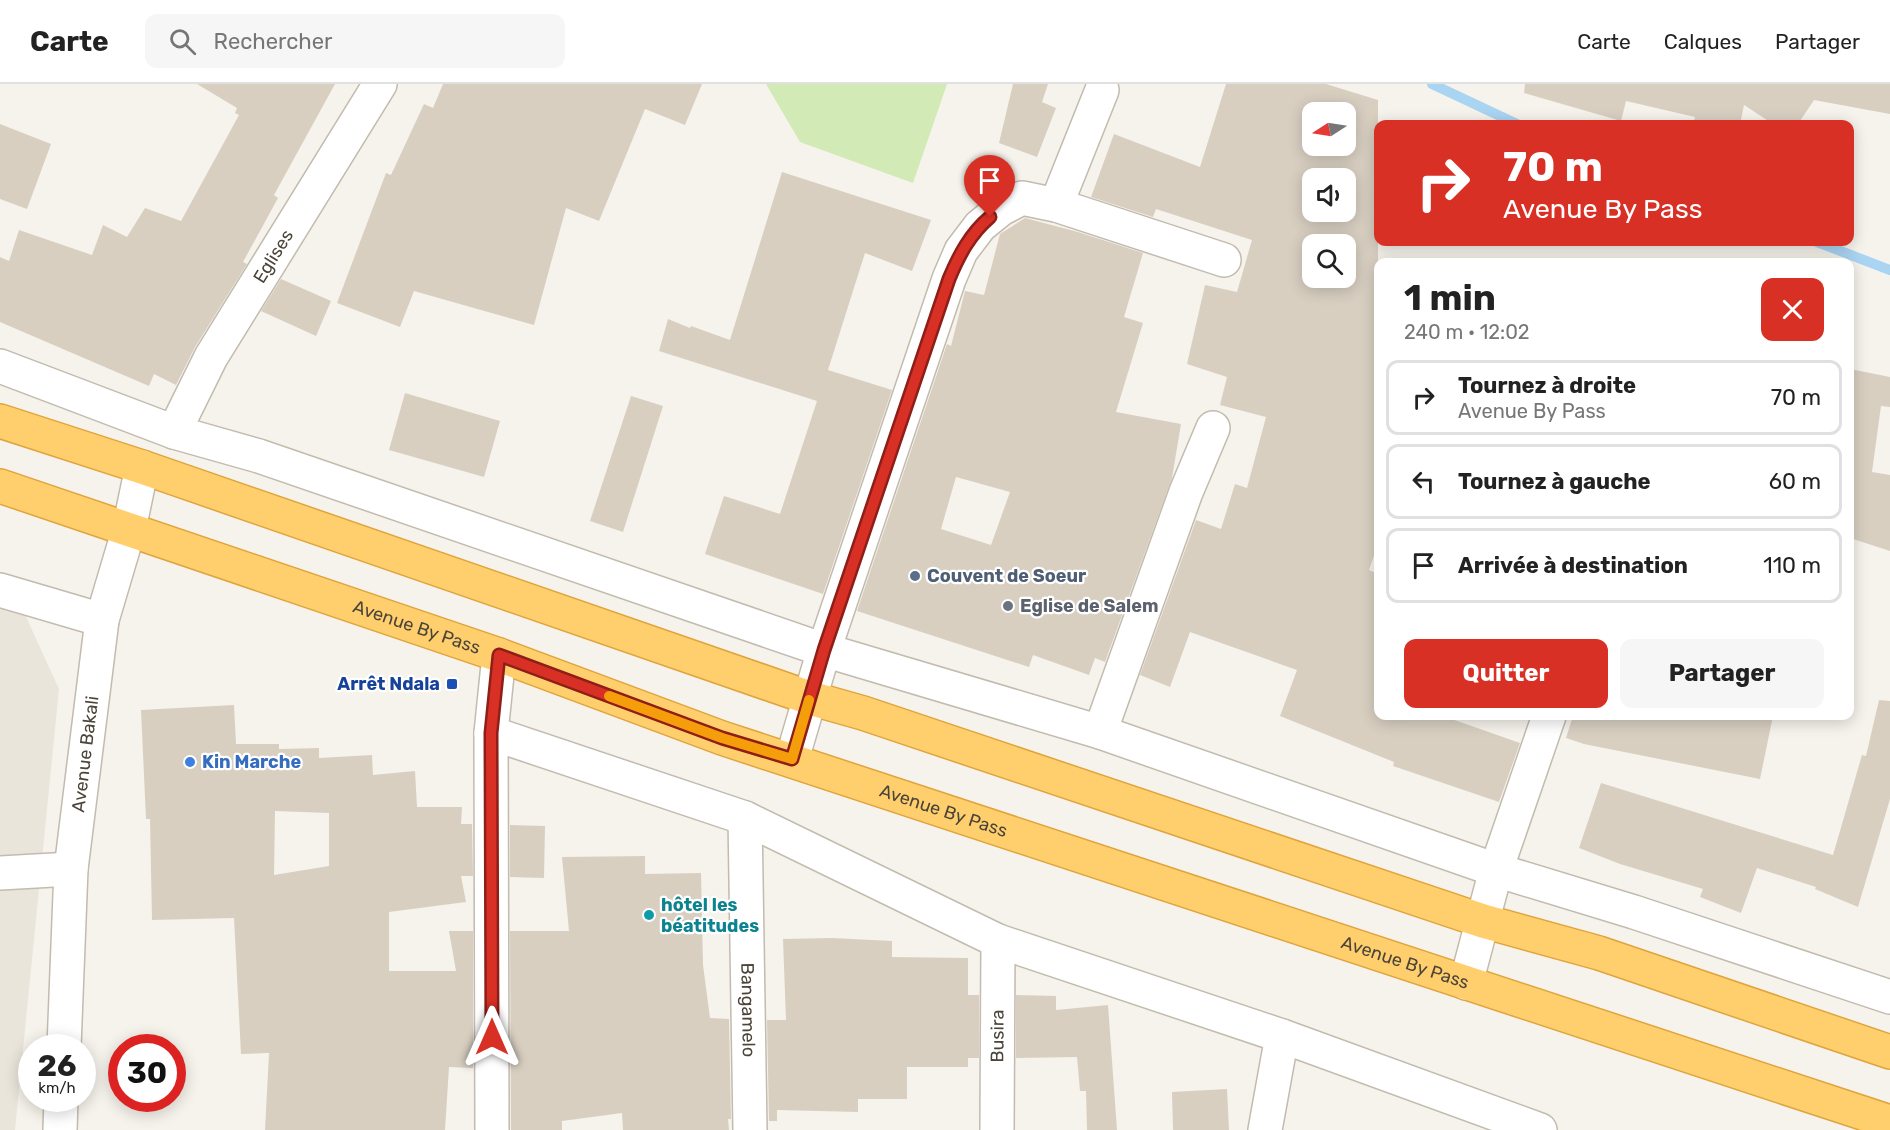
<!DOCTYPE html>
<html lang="fr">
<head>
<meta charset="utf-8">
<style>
  :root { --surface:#fff; --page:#f6f6f6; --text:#222; --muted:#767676; --line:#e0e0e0; --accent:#d93025 }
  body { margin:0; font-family:Rubik,sans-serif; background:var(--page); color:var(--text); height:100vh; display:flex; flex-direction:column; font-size:22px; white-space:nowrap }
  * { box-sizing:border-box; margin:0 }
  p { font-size:20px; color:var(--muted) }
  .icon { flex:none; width:33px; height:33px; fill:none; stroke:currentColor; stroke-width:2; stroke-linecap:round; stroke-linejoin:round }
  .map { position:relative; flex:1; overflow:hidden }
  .panel { position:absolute; left:1374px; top:174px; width:480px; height:462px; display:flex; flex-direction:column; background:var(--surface); border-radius:12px; box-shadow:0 3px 15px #0003 }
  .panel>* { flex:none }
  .banner { position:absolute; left:1374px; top:36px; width:480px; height:126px; border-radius:12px; box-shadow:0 3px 15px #0003; background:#d93025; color:#fff; overflow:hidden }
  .needle { width:39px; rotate:258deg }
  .tools { position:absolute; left:1302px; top:18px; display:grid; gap:12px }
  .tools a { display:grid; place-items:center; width:54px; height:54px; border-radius:12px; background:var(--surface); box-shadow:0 3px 15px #0003; font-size:30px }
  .speed { position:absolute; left:18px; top:950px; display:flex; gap:12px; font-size:30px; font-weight:700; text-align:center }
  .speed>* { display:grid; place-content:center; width:78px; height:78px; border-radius:50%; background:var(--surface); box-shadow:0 3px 15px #0003; line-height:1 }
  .speed small { font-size:15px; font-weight:400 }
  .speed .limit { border:9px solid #d22; background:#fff; color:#111 }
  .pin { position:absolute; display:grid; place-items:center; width:51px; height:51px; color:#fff; margin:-62px -26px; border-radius:50% 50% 50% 0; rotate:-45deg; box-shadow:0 0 6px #0007 }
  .pin .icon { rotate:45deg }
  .me { position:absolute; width:66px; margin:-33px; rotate:0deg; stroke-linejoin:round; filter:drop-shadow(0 0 4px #0008) }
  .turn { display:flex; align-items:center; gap:21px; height:126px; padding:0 30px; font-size:27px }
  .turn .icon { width:78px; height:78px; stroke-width:2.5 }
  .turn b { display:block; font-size:42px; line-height:51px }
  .round { display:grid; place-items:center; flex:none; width:63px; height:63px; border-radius:12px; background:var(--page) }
  .head { display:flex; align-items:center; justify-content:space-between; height:102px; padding:0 30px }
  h1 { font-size:36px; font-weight:700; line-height:45px }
  .primary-button { display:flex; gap:12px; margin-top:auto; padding:12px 30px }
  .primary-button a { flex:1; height:69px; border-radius:12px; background:var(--accent); color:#fff; font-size:24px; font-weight:700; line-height:69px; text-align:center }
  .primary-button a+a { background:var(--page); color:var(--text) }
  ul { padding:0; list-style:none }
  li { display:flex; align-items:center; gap:18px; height:75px; margin:0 12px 9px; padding:0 18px; border:3px solid var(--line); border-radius:12px }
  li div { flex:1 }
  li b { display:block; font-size:22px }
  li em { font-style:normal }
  header { display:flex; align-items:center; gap:36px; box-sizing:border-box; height:84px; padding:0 30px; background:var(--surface); border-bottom:2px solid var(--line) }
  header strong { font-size:28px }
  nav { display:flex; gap:33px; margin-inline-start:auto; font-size:21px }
  .search { width:420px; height:54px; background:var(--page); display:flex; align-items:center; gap:15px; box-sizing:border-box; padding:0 21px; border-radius:12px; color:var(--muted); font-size:22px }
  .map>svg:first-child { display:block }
  .residential { fill:#eae5da }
  .green { fill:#d2eab5 }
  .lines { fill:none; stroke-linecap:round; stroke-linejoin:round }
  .stream { stroke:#a9d4f2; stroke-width:10 }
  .building { fill:#d8cfc1; fill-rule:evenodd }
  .minor-casing { stroke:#c2bbae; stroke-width:36 }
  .highway-casing { stroke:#e0a43c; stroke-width:36 }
  .minor { stroke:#fff; stroke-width:33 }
  .highway { stroke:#ffcf6e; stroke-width:33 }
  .route-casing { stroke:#8d1f18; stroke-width:15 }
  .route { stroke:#d93025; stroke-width:10 }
  .slow { stroke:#f59e0b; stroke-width:10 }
  .service-dot { fill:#5c6f8a; stroke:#fff; stroke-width:2 }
  .worship-dot { fill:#6b7280; stroke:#fff; stroke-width:2 }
  .transit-dot { fill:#1a4fb4; stroke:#fff; stroke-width:2 }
  .shop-dot { fill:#3f7fe0; stroke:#fff; stroke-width:2 }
  .culture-dot { fill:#0f9aa8; stroke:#fff; stroke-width:2 }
  .labels { text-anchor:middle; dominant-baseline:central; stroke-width:4.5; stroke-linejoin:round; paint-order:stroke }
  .street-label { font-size:18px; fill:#4b4439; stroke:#fff }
  .service-label { font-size:18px; font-weight:bold; fill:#4e5e75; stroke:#fff; text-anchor:start }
  .worship-label { font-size:18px; font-weight:bold; fill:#5b616d; stroke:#fff; text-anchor:start }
  .transit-label { font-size:18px; font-weight:bold; fill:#164399; stroke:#fff; text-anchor:end }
  .shop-label { font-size:18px; font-weight:bold; fill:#366cbe; stroke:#fff; text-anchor:start }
  .culture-label { font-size:18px; font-weight:bold; fill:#0d838f; stroke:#fff; text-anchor:start }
</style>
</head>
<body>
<header>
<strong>Carte</strong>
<div class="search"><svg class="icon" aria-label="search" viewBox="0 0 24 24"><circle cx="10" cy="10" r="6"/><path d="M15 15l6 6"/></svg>Rechercher</div>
<nav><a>Carte</a><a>Calques</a><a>Partager</a></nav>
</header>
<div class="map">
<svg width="1890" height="1046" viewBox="0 0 1890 1046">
  <rect width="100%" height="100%" fill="#f6f3ec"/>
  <polygon class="residential" points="0,506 16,511 59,605 15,1046 0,1046"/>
  <polygon class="green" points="766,0 947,0 913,99 800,58"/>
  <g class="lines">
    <g class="stream">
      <polyline points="1432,0 1517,40"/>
      <polyline points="1817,158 1890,186"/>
    </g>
  </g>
  <g class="building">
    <polygon points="197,0 335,0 274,111 278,114 243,178 247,180 195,263 176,301 154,290 149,302 0,238 0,173 9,177 19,146 92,171 103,141 127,153 145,124 181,137 239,31 235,29 237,24"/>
    <polygon points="443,0 702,0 685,41 645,25 599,137 566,124 534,241 414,207 400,243 337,219 386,89 391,91 424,20 433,24"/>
    <polygon points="1013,0 1048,0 1042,18 1056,24 1037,73 999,59"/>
    <path d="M 1226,0 L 1326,0 L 1378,16 L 1378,460 L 1369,486 L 1378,490 L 1378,632 L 1443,632 L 1520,659 L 1499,718 L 1393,682 L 1394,678 L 1280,632 L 1297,586 L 1190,548 L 1170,603 L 1140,591 L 1196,436 L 1221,445 L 1235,400 L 1247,404 L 1266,333 L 1220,321 L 1227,293 L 1187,280 L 1205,201 L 1237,208 L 1252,156 L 1156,125 L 1153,133 L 1091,113 L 1114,50 L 1200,83 ZM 1312,28 L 1346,28 L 1346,62 L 1312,62 ZM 1312,94 L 1346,94 L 1346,128 L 1312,128 ZM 1312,160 L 1346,160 L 1346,194 L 1312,194 Z"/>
    <polygon points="1525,0 1890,0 1890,30 1814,16 1798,40 1773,40 1744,21 1740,40 1693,40 1695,33 1626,17 1621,37 1524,9"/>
    <polygon points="0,40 51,60 27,125 0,115"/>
    <polygon points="782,88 931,136 912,187 865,169 828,286 892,306 823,510 705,470 724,412 780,430 817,317 659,267 668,235 690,244 691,242 730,256"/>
    <path d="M 1025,134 L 1078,148 L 1143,169 L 1124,233 L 1143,239 L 1116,328 L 1181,340 L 1172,394 L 1105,578 L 1095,574 L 1089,591 L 1033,571 L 1029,583 L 857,527 L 947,260 L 951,262 L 965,207 L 984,211 L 1000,150 ZM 956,393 L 1010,408 L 991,461 L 941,445 Z"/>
    <polygon points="281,195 331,217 316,252 261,227"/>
    <polygon points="1850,285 1890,293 1890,323 1881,322 1872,388 1890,391 1890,467 1850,454"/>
    <polygon points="405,309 500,337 484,393 389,366"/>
    <polygon points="631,312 663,322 623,448 590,437"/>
    <polygon points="1879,616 1890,617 1890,715 1858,823 1815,805 1816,803 1757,784 1741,829 1700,813 1703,805 1620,780 1579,764 1601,699 1833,771 1862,671 1866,672"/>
    <path d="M 234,621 L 236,660 L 279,660 L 279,665 L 319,664 L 319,674 L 372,671 L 373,691 L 415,687 L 417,723 L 462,723 L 461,740 L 472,740 L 473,792 L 461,792 L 466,818 L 389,828 L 389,887 L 456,887 L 449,847 L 473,847 L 473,984 L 449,983 L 445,1046 L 265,1046 L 269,969 L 241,970 L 234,834 L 152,836 L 150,735 L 146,735 L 141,626 ZM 275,727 L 329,729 L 329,782 L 274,791 Z"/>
    <polygon points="1573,632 1773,632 1760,695 1584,660 1566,654"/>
    <polygon points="510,741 545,742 544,794 510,793"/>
    <polygon points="645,772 645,790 701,789 703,881 710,934 729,935 731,1035 728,1035 729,1046 623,1046 622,1029 562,1037 562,1046 511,1046 510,847 569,847 562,773"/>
    <polygon points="832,854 892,857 892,873 968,874 968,911 979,911 979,974 968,974 968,983 907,983 907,1015 858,1015 858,1028 777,1026 777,1037 769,1037 767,936 786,936 783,855"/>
    <polygon points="1016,911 1056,912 1056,926 1108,921 1117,1046 1087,1046 1086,1007 1080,1007 1077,973 1016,974"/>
    <polygon points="1227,1005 1229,1046 1173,1046 1172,1008"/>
  </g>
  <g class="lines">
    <defs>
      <g id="minor">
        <polyline points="1056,121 1102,6"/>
        <polyline points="0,282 174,348 259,372 824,566 1100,648 1496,786 1634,828 1890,913"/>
        <path id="s1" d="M 174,348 L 211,273 L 380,0"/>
        <polyline points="0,506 102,536"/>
        <polyline points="1100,648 1186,408 1213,344"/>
        <polyline points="491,649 745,734 998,857 1282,952 1540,1046"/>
        <polyline points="792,675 824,566 949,195 961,167 980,142 1001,125 1022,114 1056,121 1224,176"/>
        <path id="s2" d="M 745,734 L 750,1046"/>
        <polyline points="0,789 71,785"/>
        <polyline points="1466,899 1496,786 1549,632"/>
        <path id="s3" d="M 64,963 L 71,785 L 102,536 L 129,445 L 142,383"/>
        <polyline points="60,1046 61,1014"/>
        <polyline points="492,1046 491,649 499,571"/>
        <path id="s4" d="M 997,1046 L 998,857"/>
        <polyline points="1265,1046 1282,952"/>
      </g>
      <g id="highway">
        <polyline points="0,337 142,383 810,614 863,629 1483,837 1599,869 1890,968"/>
        <path id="s5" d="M 0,402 L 499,571 L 722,654 L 1890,1038"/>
      </g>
    </defs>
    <use href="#minor" class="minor-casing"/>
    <use href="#highway" class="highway-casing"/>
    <use href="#minor" class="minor"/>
    <use href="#highway" class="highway"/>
  </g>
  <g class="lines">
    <defs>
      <path id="route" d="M 492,953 L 491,649 L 499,571 L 722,654 L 792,675 L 824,566 L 949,195 C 959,171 970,150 990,133"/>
    </defs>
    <use href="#route" class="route-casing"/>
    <use href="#route" class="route"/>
    <polyline class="slow" points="609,612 722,654 792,675 809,616"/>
  </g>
  <circle class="service-dot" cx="915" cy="492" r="6"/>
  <circle class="worship-dot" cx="1008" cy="522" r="6"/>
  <rect class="transit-dot" x="446" y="594" width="12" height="12" rx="3"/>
  <circle class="shop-dot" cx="190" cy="678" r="6"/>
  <circle class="culture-dot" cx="649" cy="831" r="6"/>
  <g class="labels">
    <g class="street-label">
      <text stroke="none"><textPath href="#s1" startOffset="202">Eglises</textPath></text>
      <text stroke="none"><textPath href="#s5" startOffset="440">Avenue By Pass</textPath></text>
      <text stroke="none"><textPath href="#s3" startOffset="294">Avenue Bakali</textPath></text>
      <text stroke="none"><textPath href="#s5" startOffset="998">Avenue By Pass</textPath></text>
      <text stroke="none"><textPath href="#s5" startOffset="1484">Avenue By Pass</textPath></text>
      <text stroke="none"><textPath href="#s2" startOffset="192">Bangamelo</textPath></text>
      <text stroke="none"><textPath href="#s4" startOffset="94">Busira</textPath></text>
    </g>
    <g class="service-label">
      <text x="927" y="492">Couvent de Soeur</text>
    </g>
    <g class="worship-label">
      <text x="1020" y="522">Eglise de Salem</text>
    </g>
    <g class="transit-label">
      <text x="440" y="600">Arrêt Ndala</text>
    </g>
    <g class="shop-label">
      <text x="202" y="678">Kin Marche</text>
    </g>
    <g class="culture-label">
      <text x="661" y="821">hôtel les<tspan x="661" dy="21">béatitudes</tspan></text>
    </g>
  </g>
</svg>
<div class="tools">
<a><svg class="needle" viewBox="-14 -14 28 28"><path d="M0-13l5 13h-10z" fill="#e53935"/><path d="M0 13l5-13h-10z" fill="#767676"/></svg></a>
<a><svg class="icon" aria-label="sound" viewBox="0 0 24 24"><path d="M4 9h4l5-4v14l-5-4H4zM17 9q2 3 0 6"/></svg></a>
<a><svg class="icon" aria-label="search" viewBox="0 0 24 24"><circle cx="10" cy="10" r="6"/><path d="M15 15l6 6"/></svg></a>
</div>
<div class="speed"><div>26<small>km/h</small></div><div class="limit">30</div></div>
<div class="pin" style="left:990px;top:133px;background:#d93025"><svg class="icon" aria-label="arrive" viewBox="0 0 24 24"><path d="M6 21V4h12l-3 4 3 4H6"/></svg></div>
<svg class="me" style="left:492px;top:953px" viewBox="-20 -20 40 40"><path d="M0-17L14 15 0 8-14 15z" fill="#d93025" stroke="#fff" stroke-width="4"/></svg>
<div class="banner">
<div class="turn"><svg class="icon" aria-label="right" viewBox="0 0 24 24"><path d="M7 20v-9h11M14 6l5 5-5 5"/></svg><div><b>70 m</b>Avenue By Pass</div></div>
</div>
<section class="panel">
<div class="head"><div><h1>1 min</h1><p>240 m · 12:02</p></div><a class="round" style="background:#d93025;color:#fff"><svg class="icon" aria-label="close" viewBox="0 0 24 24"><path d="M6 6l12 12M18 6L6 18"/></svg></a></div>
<ul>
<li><svg class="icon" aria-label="right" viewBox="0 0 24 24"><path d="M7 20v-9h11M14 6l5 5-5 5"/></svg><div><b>Tournez à droite</b><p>Avenue By Pass</p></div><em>70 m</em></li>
<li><svg class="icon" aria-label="left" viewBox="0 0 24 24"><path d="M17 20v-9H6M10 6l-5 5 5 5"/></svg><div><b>Tournez à gauche</b></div><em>60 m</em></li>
<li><svg class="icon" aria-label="arrive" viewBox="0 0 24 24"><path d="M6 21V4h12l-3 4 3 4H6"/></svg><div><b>Arrivée à destination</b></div><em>110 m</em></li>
</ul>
<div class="primary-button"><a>Quitter</a><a>Partager</a></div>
</section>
</div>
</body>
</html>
